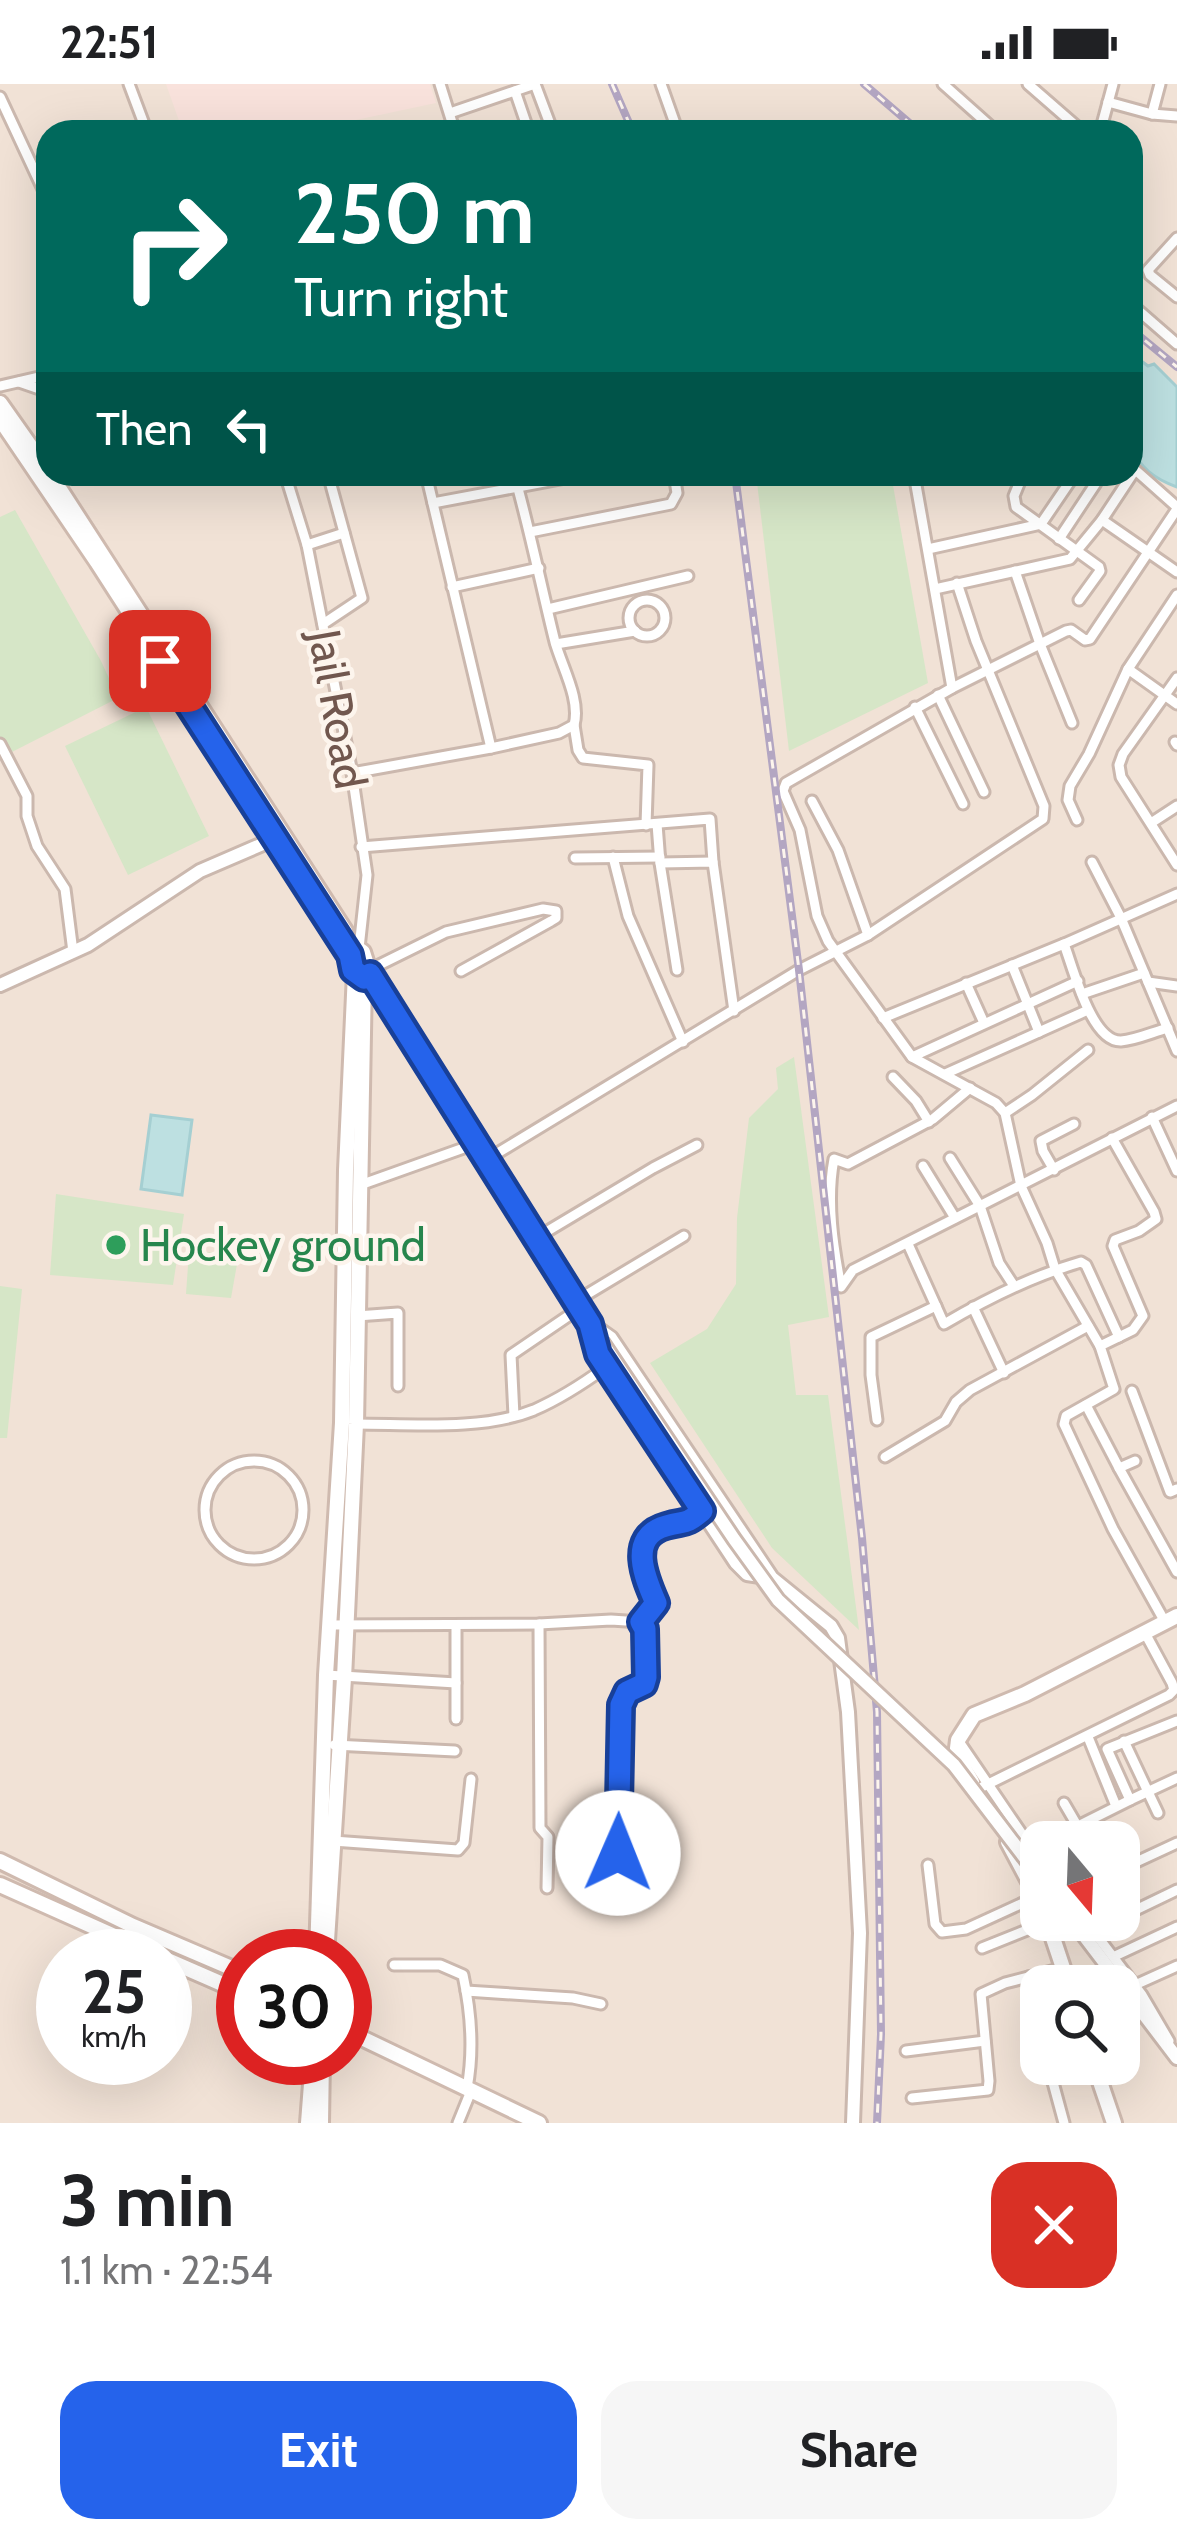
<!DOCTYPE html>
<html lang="en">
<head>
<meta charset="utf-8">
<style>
  :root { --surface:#fff; --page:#f6f6f6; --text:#202124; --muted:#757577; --accent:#2563eb }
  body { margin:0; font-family:Cabin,sans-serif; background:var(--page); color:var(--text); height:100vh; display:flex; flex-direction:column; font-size:45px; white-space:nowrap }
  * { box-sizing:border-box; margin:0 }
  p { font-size:39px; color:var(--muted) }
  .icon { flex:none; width:66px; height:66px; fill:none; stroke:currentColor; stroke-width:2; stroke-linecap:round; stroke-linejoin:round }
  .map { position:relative; height:2039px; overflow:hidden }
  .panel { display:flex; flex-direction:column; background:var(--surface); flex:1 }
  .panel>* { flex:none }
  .hud { position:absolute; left:36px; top:36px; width:1107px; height:366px; border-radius:36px; box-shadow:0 12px 48px #0002; background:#00695c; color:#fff; overflow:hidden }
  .needle { width:78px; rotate:161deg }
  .fabs { position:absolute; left:1020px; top:1737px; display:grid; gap:24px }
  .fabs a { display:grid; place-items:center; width:120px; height:120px; border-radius:24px; background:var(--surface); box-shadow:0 12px 48px #0002; font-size:60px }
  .speed { position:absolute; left:36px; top:1845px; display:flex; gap:24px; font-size:60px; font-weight:700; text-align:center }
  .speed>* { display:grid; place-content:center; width:156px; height:156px; border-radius:50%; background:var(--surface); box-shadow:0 12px 48px #0002; line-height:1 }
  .speed small { font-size:30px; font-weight:400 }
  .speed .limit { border:18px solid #d22; background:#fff; color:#111 }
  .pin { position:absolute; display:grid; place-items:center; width:102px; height:102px; color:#fff; margin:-51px; border-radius:24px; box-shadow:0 6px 18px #0006 }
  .me { position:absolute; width:132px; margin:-66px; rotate:1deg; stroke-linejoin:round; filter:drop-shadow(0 0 9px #0008) }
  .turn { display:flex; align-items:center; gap:42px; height:252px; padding:0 60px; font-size:54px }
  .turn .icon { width:156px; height:156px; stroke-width:2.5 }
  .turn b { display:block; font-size:84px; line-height:102px }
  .then { display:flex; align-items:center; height:114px; padding:0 60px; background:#0003; gap:24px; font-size:45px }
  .round { display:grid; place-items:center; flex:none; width:126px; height:126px; border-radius:36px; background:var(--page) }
  .summary { display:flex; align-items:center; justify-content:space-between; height:204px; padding:0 60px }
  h1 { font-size:72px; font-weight:700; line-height:90px }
  .action { display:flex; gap:24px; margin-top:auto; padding:24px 60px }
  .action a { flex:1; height:138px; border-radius:36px; background:var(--accent); color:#fff; font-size:48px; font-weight:700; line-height:138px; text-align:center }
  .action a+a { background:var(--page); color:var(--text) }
  .status { display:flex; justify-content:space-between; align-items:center; height:84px; padding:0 60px; background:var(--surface); direction:ltr }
  .status svg { height:33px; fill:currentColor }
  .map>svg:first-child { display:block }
  .residential { fill:#f1e2d6; fill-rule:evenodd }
  .commercial { fill:#f9e2dc }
  .green { fill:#d6e6c7 }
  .water { fill:#bde0e1; stroke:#a5cfd2; stroke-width:3 }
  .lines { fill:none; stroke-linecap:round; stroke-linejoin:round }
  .minor-casing { stroke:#cbb8ae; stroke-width:15 }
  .tertiary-casing { stroke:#cbb8ae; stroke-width:18 }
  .secondary-casing { stroke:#cfbaaf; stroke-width:20 }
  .minor { stroke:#fff; stroke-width:9 }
  .tertiary { stroke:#fff; stroke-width:12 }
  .secondary { stroke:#fff; stroke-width:14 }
  .rail-casing { stroke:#b3a6c2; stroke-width:8 }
  .rail { stroke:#fdf5ed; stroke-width:3; stroke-dasharray:9; stroke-linecap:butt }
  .tertiary-bridge-casing { stroke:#cbb8ae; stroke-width:18; stroke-linecap:butt }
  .tertiary-bridge { stroke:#fff; stroke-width:12 }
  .route-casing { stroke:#184099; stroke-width:30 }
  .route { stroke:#2563eb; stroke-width:21 }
  .leisure-dot { fill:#2e9e5b; stroke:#fdf5ed; stroke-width:4.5 }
  .labels { text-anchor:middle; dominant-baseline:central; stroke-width:9; stroke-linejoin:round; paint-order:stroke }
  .street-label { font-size:45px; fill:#71574e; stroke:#fdf5ed }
  .leisure-label { font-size:45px; fill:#27864d; stroke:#fdf5ed; text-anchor:start }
</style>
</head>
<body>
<div class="status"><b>22:51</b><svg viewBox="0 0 49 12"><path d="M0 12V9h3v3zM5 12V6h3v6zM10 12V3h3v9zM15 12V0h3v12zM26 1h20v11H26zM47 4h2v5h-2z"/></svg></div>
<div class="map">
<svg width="1177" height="2039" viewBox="0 0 1177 2039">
  <rect width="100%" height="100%" fill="#faf1e7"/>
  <path class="residential" d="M 0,0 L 1177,0 L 1177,2039 L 0,2039 ZM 48,48 L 1131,48 L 1131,390 L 48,390 ZM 1041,1758 L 1119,1758 L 1119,1836 L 1041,1836 ZM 63,1872 L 165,1872 L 165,1974 L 63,1974 ZM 243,1872 L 345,1872 L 345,1974 L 243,1974 ZM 1041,1902 L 1119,1902 L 1119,1980 L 1041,1980 Z"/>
  <polygon class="commercial" points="166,0 430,0 436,19 299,48 183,48"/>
  <g class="green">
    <polygon points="756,390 891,390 928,599 789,667"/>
    <polygon points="15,426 101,577 118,614 6,671 0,659 0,433"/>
    <polygon points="146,623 209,752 128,791 65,662"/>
    <polygon points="794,973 829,1233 788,1241 796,1311 828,1311 859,1546 772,1464 650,1279 707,1245 736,1200 737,1134 749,1034 778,1005 776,984"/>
    <polygon points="56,1110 184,1130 173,1201 50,1191"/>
    <polygon points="189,1168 239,1169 231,1214 186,1210"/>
    <polygon points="0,1202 22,1205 7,1354 0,1354"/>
  </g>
  <g class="water">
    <path d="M 1132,270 L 1148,282 L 1154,280 L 1177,303 L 1177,403 C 1155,395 1139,384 1131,361 Z"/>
    <polygon points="151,1031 192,1036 182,1111 141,1105"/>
  </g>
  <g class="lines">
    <defs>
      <g id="minor">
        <polyline points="129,0 147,48"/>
        <polyline points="440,0 455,48"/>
        <polyline points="661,0 678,48"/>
        <polyline points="943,0 997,48"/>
        <polyline points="1028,0 1083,48"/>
        <polyline points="515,7 529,48"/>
        <polyline points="0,13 48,116"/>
        <polyline points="1108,18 1152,30 1177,32"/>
        <polyline points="450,29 535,0 553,48"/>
        <polyline points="1152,30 1160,0"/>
        <polyline points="1100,48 1113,0"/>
        <polyline points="1177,154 1148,186 1150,191 1177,213"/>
        <polyline points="1131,220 1177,260"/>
        <polyline points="19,298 48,308"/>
        <polyline points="0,302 48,291"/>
        <polyline points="1132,383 1177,423"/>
        <polyline points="285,390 307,461 352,689 367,791 359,864"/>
        <polyline points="426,390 491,664"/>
        <polyline points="914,390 952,604 786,699 783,707 800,746 817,832 828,857 912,973 996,1019 1005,1029 1021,1102 1047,1159 1055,1185 1100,1262"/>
        <polyline points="1023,390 1014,412 1016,423 1099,483 1100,487 1079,516"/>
        <polyline points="286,395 304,390"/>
        <polyline points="433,419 587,390"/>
        <polyline points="1102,436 1177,488"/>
        <polyline points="530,448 671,420 677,409 674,390"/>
        <polyline points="1059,455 1096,399 1088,390"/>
        <polyline points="307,461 344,449"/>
        <polyline points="928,465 1041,440 1075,390"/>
        <polyline points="1015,487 1040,560 1072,639"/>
        <polyline points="452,503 539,484"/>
        <polyline points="935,505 1070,475 1102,436 1135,386"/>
        <circle cx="647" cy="534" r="18"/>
        <polyline points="548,525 688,492"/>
        <polyline points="323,540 362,514 328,390"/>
        <polyline points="556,560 635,547"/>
        <polyline points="1128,585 1177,620"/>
        <polyline points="1177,594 1123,670 1119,681 1121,693 1177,781"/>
        <polyline points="952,604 1066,547 1071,546 1085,556 1090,555 1177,425"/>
        <polyline points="938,611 984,708"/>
        <polyline points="915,623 963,720"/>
        <polyline points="574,641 578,666 583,674 648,681 646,741"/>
        <polyline points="1175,658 1177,661"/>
        <polyline points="0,660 27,712 27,732 37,762 65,805 73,868"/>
        <path d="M 352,689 L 491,664 L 559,649 L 574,641 C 581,616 562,583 555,558 C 541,502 530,446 514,390"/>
        <polyline points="812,717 838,766 868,851"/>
        <polyline points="1077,736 1068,716 1070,702 1089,670 1128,585 1177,511"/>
        <polyline points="1151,739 1177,722"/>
        <polyline points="657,740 660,779 677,886"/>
        <polyline points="361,763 710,735 713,778"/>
        <polyline points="613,773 628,832 683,958"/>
        <polyline points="575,774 660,773"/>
        <polyline points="1092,778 1121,834 1177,967"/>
        <polyline points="660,779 713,778 734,927"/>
        <path d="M 1064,860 C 1073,883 1091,958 1121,957 C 1136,956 1153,948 1168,944"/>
        <polyline points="1012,881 1039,948"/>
        <polyline points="369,886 446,848 543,825 556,827 556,834 551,837 461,887"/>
        <polyline points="1148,898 1177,902"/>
        <polyline points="966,899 984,939"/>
        <polyline points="1082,910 1144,889"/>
        <polyline points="883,934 1064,860 1177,810"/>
        <polyline points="912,973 1078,897"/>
        <polyline points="945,990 1088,926"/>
        <polyline points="893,993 916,1017 929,1038"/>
        <path d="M 970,1004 L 933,1035 L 848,1080 L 834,1075 C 826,1117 833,1162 841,1203 L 853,1186 L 1177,1022"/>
        <polyline points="1005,1029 1032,1011 1088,966"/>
        <polyline points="1152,1033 1177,1087"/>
        <polyline points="1112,1054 1154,1128 1156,1135 1139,1147 1115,1156 1113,1162 1143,1232 1133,1246 1100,1262 1114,1305 1066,1332 1064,1340 1113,1445 1165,1538"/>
        <polyline points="950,1074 980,1122 999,1179 1014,1202"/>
        <polyline points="486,1076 799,886 868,851 1043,735 1044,722 976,557 957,499"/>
        <polyline points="923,1082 955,1134"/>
        <polyline points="1054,1086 1043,1067 1041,1057 1074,1040"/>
        <polyline points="360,1101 475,1060"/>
        <polyline points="536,1154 653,1084 697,1061"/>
        <path d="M 908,1160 L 944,1240 C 988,1214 1032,1192 1081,1178 L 1086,1181 L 1119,1253"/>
        <polyline points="576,1217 684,1152"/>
        <polyline points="973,1223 1004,1289"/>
        <polyline points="357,1232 398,1229 398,1302"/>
        <polyline points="1132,1307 1170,1408 1177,1405"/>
        <polyline points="1086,1321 1119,1384"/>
        <polyline points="514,1332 511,1271 580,1224"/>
        <polyline points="877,1336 871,1291 871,1253 936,1222"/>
        <path d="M 356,1340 C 411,1340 482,1347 534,1326 C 559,1315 584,1299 606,1283"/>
        <polyline points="885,1373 945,1337 956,1318 970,1306 1088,1242"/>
        <polyline points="1135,1377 1119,1384 1177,1488"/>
        <circle cx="254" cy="1426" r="49"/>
        <path d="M 641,1538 L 656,1519 C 645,1494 627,1453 666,1442 C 686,1436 684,1442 702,1427"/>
        <polyline points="539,1540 540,1744 548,1753 547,1804"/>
        <polyline points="330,1541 539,1540 611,1536 641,1538 645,1545 647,1593 644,1600 627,1608 621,1621 619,1803"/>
        <polyline points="326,1591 456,1599"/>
        <polyline points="456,1635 456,1542"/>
        <polyline points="1088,1653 1116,1722"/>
        <polyline points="1124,1657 1158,1729"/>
        <polyline points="960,1659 1041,1778"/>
        <polyline points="334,1661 455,1667"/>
        <polyline points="976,1706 1169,1611 1174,1606 1172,1599 1145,1549"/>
        <polyline points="1130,1716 1177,1694"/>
        <polyline points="1064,1719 1078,1743"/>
        <polyline points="333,1757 458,1766 464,1759 471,1695"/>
        <polyline points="1046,1758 1130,1716 1107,1665 1177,1637"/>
        <polyline points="928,1781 935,1840 942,1848 966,1845 1038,1812"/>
        <polyline points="1119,1786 1177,1759"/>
        <polyline points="1119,1834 1177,1806"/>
        <polyline points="1085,1836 1142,1911 1169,1957"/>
        <polyline points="982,1864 1047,1838"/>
        <polyline points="1115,1872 1177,1843"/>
        <path d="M 394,1881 L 440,1881 L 463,1891 C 471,1928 474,1967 467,2004"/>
        <polyline points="1028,1893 1041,1951"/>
        <polyline points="1135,1901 1177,1882"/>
        <polyline points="466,1907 573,1914 601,1920"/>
        <polyline points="906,1967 985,1957"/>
        <polyline points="1048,1980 1064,2039"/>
        <polyline points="912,2014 988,2006 989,1997 981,1910 1005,1899 1063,1884"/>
        <polyline points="458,2039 471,2007"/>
      </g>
      <g id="tertiary">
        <polyline points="370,890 591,1242"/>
        <polyline points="0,901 88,861 200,787 279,753"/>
        <polyline points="590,1239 611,1254 772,1494 831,1542 838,1554 848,1628 860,1849 853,2039"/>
        <polyline points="590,1241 598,1270 736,1479 747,1490 766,1493"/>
        <polyline points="1072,1836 1177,1974"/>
      </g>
      <g id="secondary">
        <polyline points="0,319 48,387"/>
        <polyline points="0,335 97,478 350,871"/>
        <polyline points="50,390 345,847 350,865"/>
        <polyline points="972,1698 960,1677 957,1664 958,1656 974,1631 1025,1610 1177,1532"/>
        <polyline points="1008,1758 1041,1820"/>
        <polyline points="0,1777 133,1842 243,1889"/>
        <polyline points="0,1801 159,1872"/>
        <polyline points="1047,1836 1069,1902"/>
        <polyline points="317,1872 326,1591 342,1339 346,1086 355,889"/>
        <polyline points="326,1872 344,1594 356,1340 364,894 370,890 363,868 355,862 351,863"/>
        <polyline points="165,1875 243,1909"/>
        <polyline points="345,1946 539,2039"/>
        <polyline points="1094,1980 1114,2039"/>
        <polyline points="308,2039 313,1974"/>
        <polyline points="321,2039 322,1974"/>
      </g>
    </defs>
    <use href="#minor" class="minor-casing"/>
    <use href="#tertiary" class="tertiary-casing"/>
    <use href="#secondary" class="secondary-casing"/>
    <use href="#minor" class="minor"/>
    <use href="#tertiary" class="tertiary"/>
    <use href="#secondary" class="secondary"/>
    <defs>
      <g id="rail">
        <polyline points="612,0 633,48"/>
        <polyline points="864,0 920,48"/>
        <polyline points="1131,245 1177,283"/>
        <polyline points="735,390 799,886 862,1454 877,1628 881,1950 877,2039"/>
      </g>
    </defs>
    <use href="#rail" class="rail-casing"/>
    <use href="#rail" class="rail"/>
    <defs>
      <polyline id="tertiary-bridge" points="602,1258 734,1455 778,1516 954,1681 1041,1795"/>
    </defs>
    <use href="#tertiary-bridge" class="tertiary-bridge-casing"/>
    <use href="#tertiary-bridge" class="tertiary-bridge"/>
  </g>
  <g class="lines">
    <defs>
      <path id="route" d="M 160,577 L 350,871 L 353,886 L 364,894 L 370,890 L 590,1240 L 598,1270 L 702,1427 C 684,1442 686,1436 666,1442 C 627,1453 645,1494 656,1519 L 641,1538 L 645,1545 L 646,1593 L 644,1600 L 627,1608 L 621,1621 L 618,1769"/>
    </defs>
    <use href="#route" class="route-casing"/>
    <use href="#route" class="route"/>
  </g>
  <circle class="leisure-dot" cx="116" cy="1161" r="12"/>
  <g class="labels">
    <g class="street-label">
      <text transform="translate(338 625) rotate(80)">Jail Road</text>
    </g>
    <g class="leisure-label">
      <text x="140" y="1161">Hockey ground</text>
    </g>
  </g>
</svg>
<div class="fabs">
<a><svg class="needle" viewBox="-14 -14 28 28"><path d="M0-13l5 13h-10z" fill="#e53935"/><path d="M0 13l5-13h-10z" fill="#757577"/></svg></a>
<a><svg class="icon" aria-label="search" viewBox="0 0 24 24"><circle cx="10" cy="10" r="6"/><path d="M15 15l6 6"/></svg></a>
</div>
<div class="speed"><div>25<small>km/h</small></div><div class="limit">30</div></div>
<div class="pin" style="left:160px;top:577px;background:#d93025"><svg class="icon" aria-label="arrive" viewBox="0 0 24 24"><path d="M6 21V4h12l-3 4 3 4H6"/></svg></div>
<svg class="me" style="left:618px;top:1769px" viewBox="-20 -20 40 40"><circle r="19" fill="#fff"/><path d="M0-13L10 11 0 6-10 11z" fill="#2563eb"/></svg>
<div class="hud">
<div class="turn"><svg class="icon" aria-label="right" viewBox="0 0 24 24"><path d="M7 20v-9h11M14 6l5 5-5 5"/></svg><div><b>250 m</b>Turn right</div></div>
<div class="then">Then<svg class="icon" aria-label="left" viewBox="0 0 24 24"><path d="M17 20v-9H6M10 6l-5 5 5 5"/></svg></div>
</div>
</div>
<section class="panel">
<div class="summary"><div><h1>3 min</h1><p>1.1 km · 22:54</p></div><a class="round" style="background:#d93025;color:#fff"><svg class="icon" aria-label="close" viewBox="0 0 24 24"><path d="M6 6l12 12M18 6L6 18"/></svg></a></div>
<div class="action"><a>Exit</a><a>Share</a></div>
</section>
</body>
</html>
